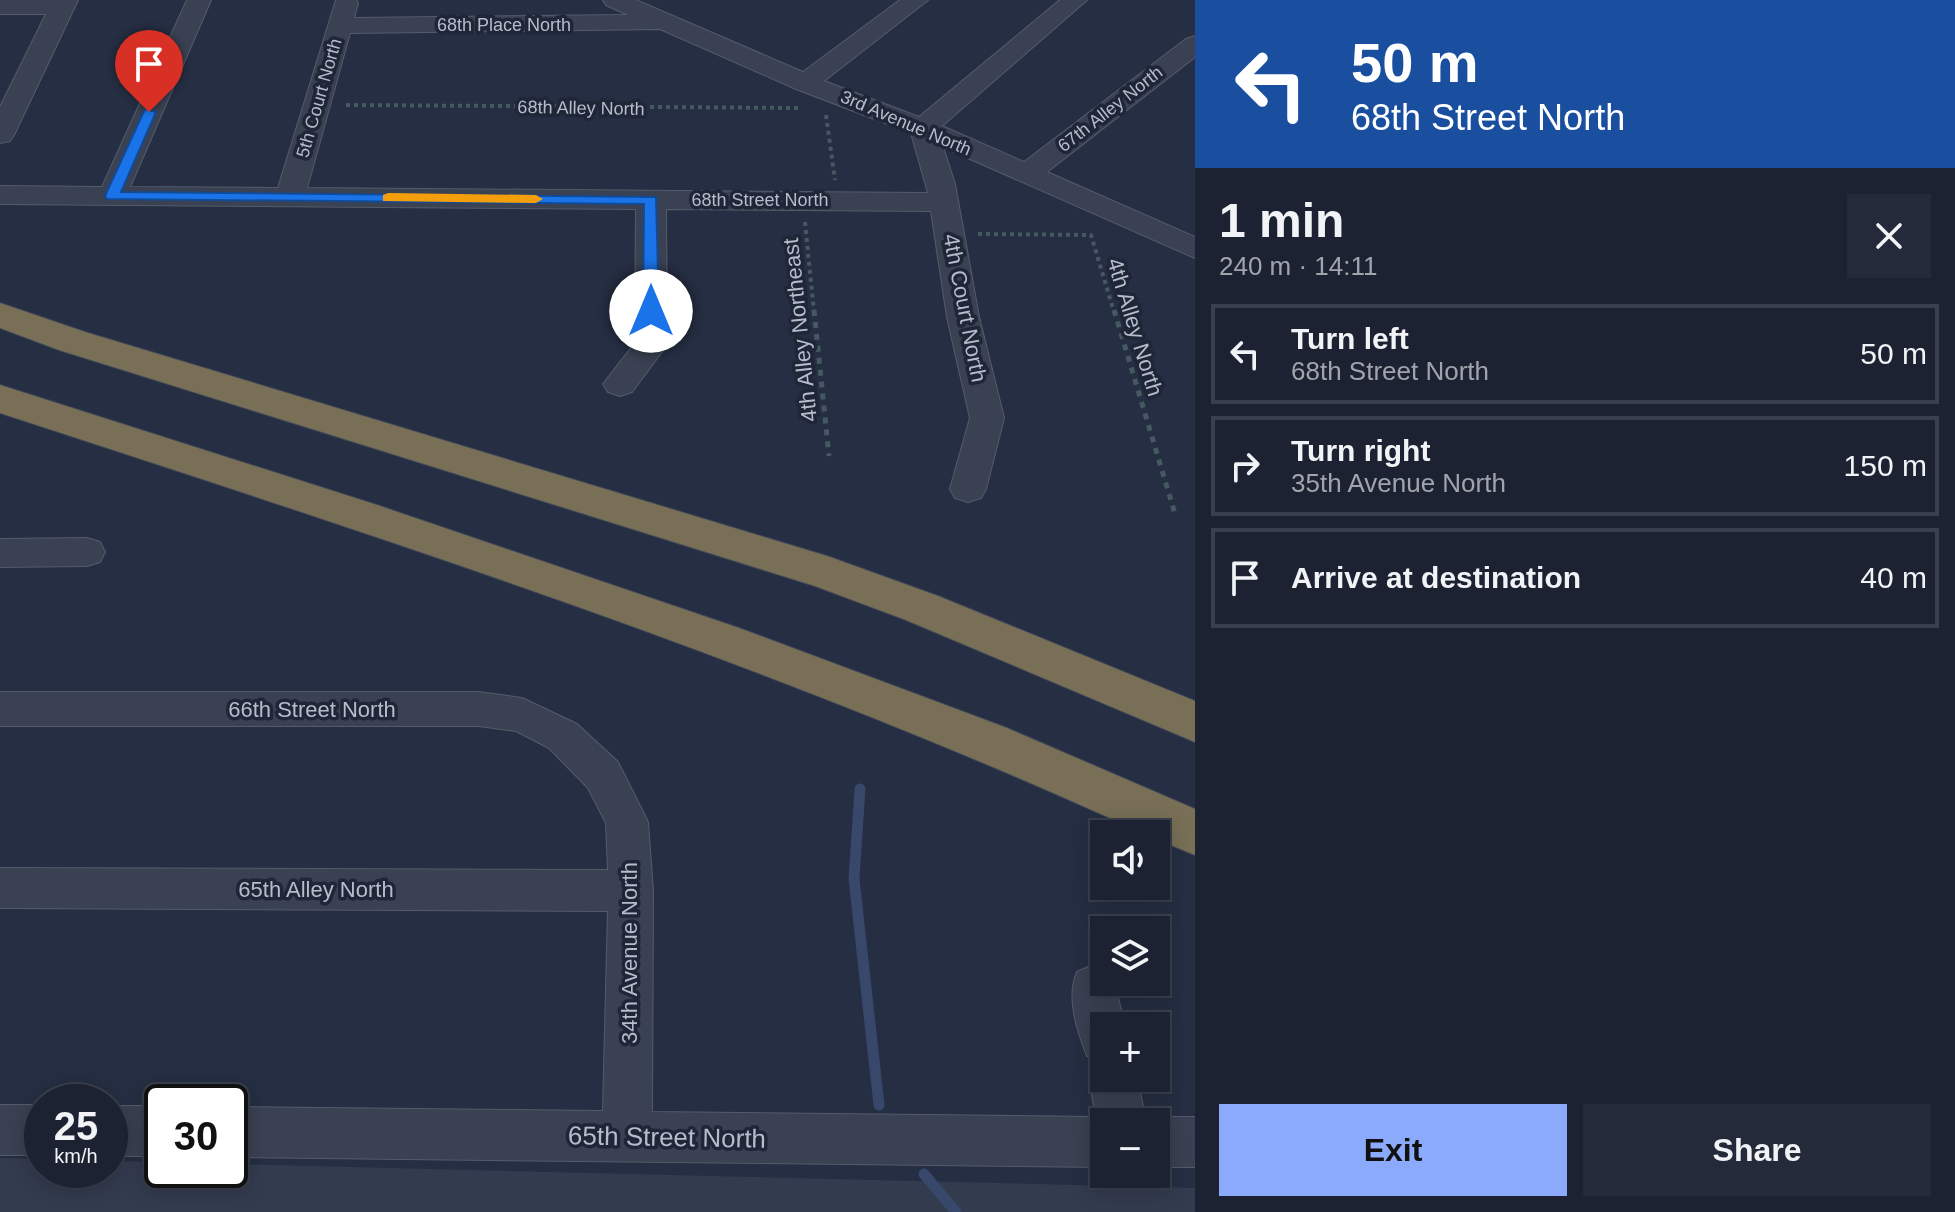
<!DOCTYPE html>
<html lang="en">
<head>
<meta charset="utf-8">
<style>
  :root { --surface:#1c2232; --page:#252a3a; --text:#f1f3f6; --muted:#a0a4ac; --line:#3a3f4d; --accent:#8caafb }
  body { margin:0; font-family:Arial,sans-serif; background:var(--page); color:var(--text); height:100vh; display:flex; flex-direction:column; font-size:30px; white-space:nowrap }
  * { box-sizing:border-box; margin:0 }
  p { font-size:26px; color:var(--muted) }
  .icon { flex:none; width:44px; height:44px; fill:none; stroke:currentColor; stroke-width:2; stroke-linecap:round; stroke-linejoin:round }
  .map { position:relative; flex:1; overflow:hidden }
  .side { display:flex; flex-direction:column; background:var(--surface); width:760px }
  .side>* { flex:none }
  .guide { background:#1a4fa0; color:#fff; overflow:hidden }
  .buttons { position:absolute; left:1090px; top:820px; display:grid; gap:16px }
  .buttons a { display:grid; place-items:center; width:80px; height:80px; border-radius:0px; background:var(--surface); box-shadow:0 4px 20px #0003,0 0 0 2px var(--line); font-size:40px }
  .speed { position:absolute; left:24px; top:1084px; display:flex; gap:16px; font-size:40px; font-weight:700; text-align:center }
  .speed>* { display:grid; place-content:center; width:104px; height:104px; border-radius:50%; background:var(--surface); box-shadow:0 4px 20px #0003,0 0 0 2px var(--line); line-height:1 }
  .speed small { font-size:20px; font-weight:400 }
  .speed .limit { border:4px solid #111; border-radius:12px; background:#fff; color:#111 }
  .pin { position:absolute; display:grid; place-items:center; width:68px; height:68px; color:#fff; margin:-82px -34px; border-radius:50% 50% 50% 0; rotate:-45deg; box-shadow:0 0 8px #0007 }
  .pin .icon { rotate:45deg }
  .me { position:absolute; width:88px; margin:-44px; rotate:0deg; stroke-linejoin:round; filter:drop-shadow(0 0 6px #0008) }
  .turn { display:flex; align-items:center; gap:28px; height:168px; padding:0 24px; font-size:36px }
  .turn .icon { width:104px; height:104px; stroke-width:2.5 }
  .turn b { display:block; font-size:56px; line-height:68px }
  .round { display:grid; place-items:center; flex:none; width:84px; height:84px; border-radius:0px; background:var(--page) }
  .headline { display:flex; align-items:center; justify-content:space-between; height:136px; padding:0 24px }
  h1 { font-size:48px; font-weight:800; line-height:60px }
  .action { display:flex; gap:16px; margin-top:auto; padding:16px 24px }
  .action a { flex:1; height:92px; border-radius:0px; background:var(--accent); color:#111; font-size:32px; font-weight:800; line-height:92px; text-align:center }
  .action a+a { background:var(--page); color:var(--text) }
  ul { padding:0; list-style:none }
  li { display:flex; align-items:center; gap:24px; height:100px; margin:0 16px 12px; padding:0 8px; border:4px solid var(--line); border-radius:0px }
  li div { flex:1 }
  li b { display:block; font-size:30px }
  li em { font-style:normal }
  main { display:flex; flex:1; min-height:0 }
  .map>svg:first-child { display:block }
  .airport { fill:#333b4f }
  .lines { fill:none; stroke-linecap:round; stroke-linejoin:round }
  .stream { stroke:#38486a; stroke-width:11 }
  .minor-casing { stroke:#545c6c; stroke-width:2 }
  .highway-casing { stroke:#414959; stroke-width:2 }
  .path-far1 { stroke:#455a60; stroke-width:4; stroke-dasharray:4 4; stroke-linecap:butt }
  .path { stroke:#455a60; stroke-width:5; stroke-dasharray:6 6; stroke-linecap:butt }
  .minor { fill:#3a4152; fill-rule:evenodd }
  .highway { fill:#786f56; fill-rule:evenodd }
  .route { fill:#1a73e8; stroke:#114b97; stroke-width:2 }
  .slow { fill:#f59e0b }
  .labels { text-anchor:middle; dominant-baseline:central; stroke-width:7; stroke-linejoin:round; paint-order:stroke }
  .far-street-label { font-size:18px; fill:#b6bccc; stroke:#1e2637 }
  .street-label { font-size:22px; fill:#b6bccc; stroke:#1e2637 }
  .near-street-label { font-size:26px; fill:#b6bccc; stroke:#1e2637 }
</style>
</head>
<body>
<main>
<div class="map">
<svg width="1195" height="1212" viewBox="0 0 1195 1212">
  <rect width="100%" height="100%" fill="#252e42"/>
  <polygon class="airport" points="0,1158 42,1159 42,1170 110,1170 110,1161 162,1162 162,1170 230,1170 230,1164 1195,1188 1195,1212 0,1212"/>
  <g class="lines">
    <g class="stream">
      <polyline points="860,789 854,879 879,1105"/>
      <polyline points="924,1174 956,1212"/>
    </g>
    <defs>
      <g id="minor">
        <polygon points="0,0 78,0 14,135 10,141 0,143 0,107 46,14 0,14"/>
        <path d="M 187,0 L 211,0 L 130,187 L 278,188 L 336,0 L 356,0 L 358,3 L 354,18 L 628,15 L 606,5 L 603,0 L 636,0 L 803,72 L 900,0 L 928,0 L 824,81 L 919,117 L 1060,0 L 1087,0 L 942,126 L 1024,162 L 1186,39 L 1195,36 L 1195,57 L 1047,172 L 1195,237 L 1195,258 L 943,147 L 955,184 L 979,317 L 1004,418 L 986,489 L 981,498 L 968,502 L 955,498 L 950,489 L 970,418 L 947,317 L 931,211 L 666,209 L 667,345 L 632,392 L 620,396 L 608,392 L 603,384 L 635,343 L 636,209 L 0,204 L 0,186 L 102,187 ZM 660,29 L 796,89 L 911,133 L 928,193 L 307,188 L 350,33 Z"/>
        <polygon points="87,538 100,542 105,552 100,562 87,566 0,567 0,539"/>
        <path d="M 0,692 L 479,692 L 522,698 L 577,724 L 618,762 L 648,822 L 653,891 L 652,1112 L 1096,1117 L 1089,1078 L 1098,1060 L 1087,1056 C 1077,1030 1066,998 1077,972 L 1093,965 L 1104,970 L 1104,982 L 1114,982 L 1125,1026 L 1104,1026 L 1104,1078 L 1137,1078 L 1146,1121 L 1156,1117 L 1195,1117 L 1195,1167 L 1156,1167 L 1156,1122 L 1104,1122 L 1104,1167 L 230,1157 L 230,1107 L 603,1111 L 608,911 L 0,908 L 0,868 L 608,870 L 606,823 L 588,788 L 549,748 L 516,731 L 479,726 L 0,726 Z"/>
        <rect x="0" y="1105" width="42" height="50"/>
        <rect x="110" y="1106" width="52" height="50"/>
      </g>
      <g id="highway">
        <polygon points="0,303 85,332 827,556 938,596 1195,701 1195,742 906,620 815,586 59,350 0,328"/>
        <path d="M 0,385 L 377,505 L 739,628 L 1007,728 L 1195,809 L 1195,855 L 1156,839 L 1156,834 L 1145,834 C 775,664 386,539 0,413 Z"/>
      </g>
    </defs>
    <use href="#minor" class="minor-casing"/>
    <use href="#highway" class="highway-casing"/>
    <g class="path-far1">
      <polyline points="346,105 800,108"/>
      <polyline points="826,115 835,180"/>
      <polyline points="805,222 814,312"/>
      <polyline points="978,234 1091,235 1114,312"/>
    </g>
    <g class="path">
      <polyline points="814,310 829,456"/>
      <polyline points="1114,310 1176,517"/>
    </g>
    <use href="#minor" class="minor"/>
    <use href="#highway" class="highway"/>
  </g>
  <polygon class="route" points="145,109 156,112 121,192 656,197 659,311 651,316 643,311 644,204 107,199 105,196"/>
  <polygon class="slow" points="388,193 536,195 543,199 536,203 383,201 383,195"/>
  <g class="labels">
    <g class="far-street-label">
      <text x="504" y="25">68th Place North</text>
      <text transform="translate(319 98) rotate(-74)">5th Court North</text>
      <text transform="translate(581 108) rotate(1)">68th Alley North</text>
      <text transform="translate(1110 109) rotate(-38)">67th Alley North</text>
      <text transform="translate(906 123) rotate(23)">3rd Avenue North</text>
      <text x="760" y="200">68th Street North</text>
    </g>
    <g class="street-label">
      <text transform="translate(965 308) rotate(79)">4th Court North</text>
      <text transform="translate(1135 327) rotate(73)">4th Alley North</text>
      <text transform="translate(800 330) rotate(-96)">4th Alley Northeast</text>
      <text x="312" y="709">66th Street North</text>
      <text x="316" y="889">65th Alley North</text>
      <text transform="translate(629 953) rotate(-90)">34th Avenue North</text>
    </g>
    <g class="near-street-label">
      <text transform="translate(667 1137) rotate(1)">65th Street North</text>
    </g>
  </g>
</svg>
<div class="buttons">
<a><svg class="icon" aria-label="sound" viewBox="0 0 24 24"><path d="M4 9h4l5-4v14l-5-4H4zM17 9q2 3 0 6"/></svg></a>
<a><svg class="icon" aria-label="layers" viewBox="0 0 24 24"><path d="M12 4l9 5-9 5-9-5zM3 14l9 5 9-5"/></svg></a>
<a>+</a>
<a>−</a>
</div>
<div class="speed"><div>25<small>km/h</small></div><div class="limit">30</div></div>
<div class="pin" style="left:149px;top:112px;background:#d93025"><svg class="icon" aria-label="arrive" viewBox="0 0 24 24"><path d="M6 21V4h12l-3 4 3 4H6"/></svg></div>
<svg class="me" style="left:651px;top:311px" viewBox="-20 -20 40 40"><circle r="19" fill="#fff"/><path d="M0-13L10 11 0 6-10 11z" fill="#1a73e8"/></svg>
</div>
<section class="side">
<div class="guide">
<div class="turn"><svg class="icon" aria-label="left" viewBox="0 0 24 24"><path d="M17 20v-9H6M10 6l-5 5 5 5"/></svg><div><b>50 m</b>68th Street North</div></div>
</div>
<div class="headline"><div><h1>1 min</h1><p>240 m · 14:11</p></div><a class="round"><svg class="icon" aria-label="close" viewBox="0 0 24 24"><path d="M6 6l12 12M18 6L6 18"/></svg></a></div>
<ul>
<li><svg class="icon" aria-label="left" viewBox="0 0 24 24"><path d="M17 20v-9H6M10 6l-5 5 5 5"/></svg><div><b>Turn left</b><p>68th Street North</p></div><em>50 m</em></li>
<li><svg class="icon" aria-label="right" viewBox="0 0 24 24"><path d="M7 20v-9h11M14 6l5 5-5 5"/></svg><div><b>Turn right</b><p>35th Avenue North</p></div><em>150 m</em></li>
<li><svg class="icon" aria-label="arrive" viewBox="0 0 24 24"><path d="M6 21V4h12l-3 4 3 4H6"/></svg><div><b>Arrive at destination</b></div><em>40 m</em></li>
</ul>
<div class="action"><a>Exit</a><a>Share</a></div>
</section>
</main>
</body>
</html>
